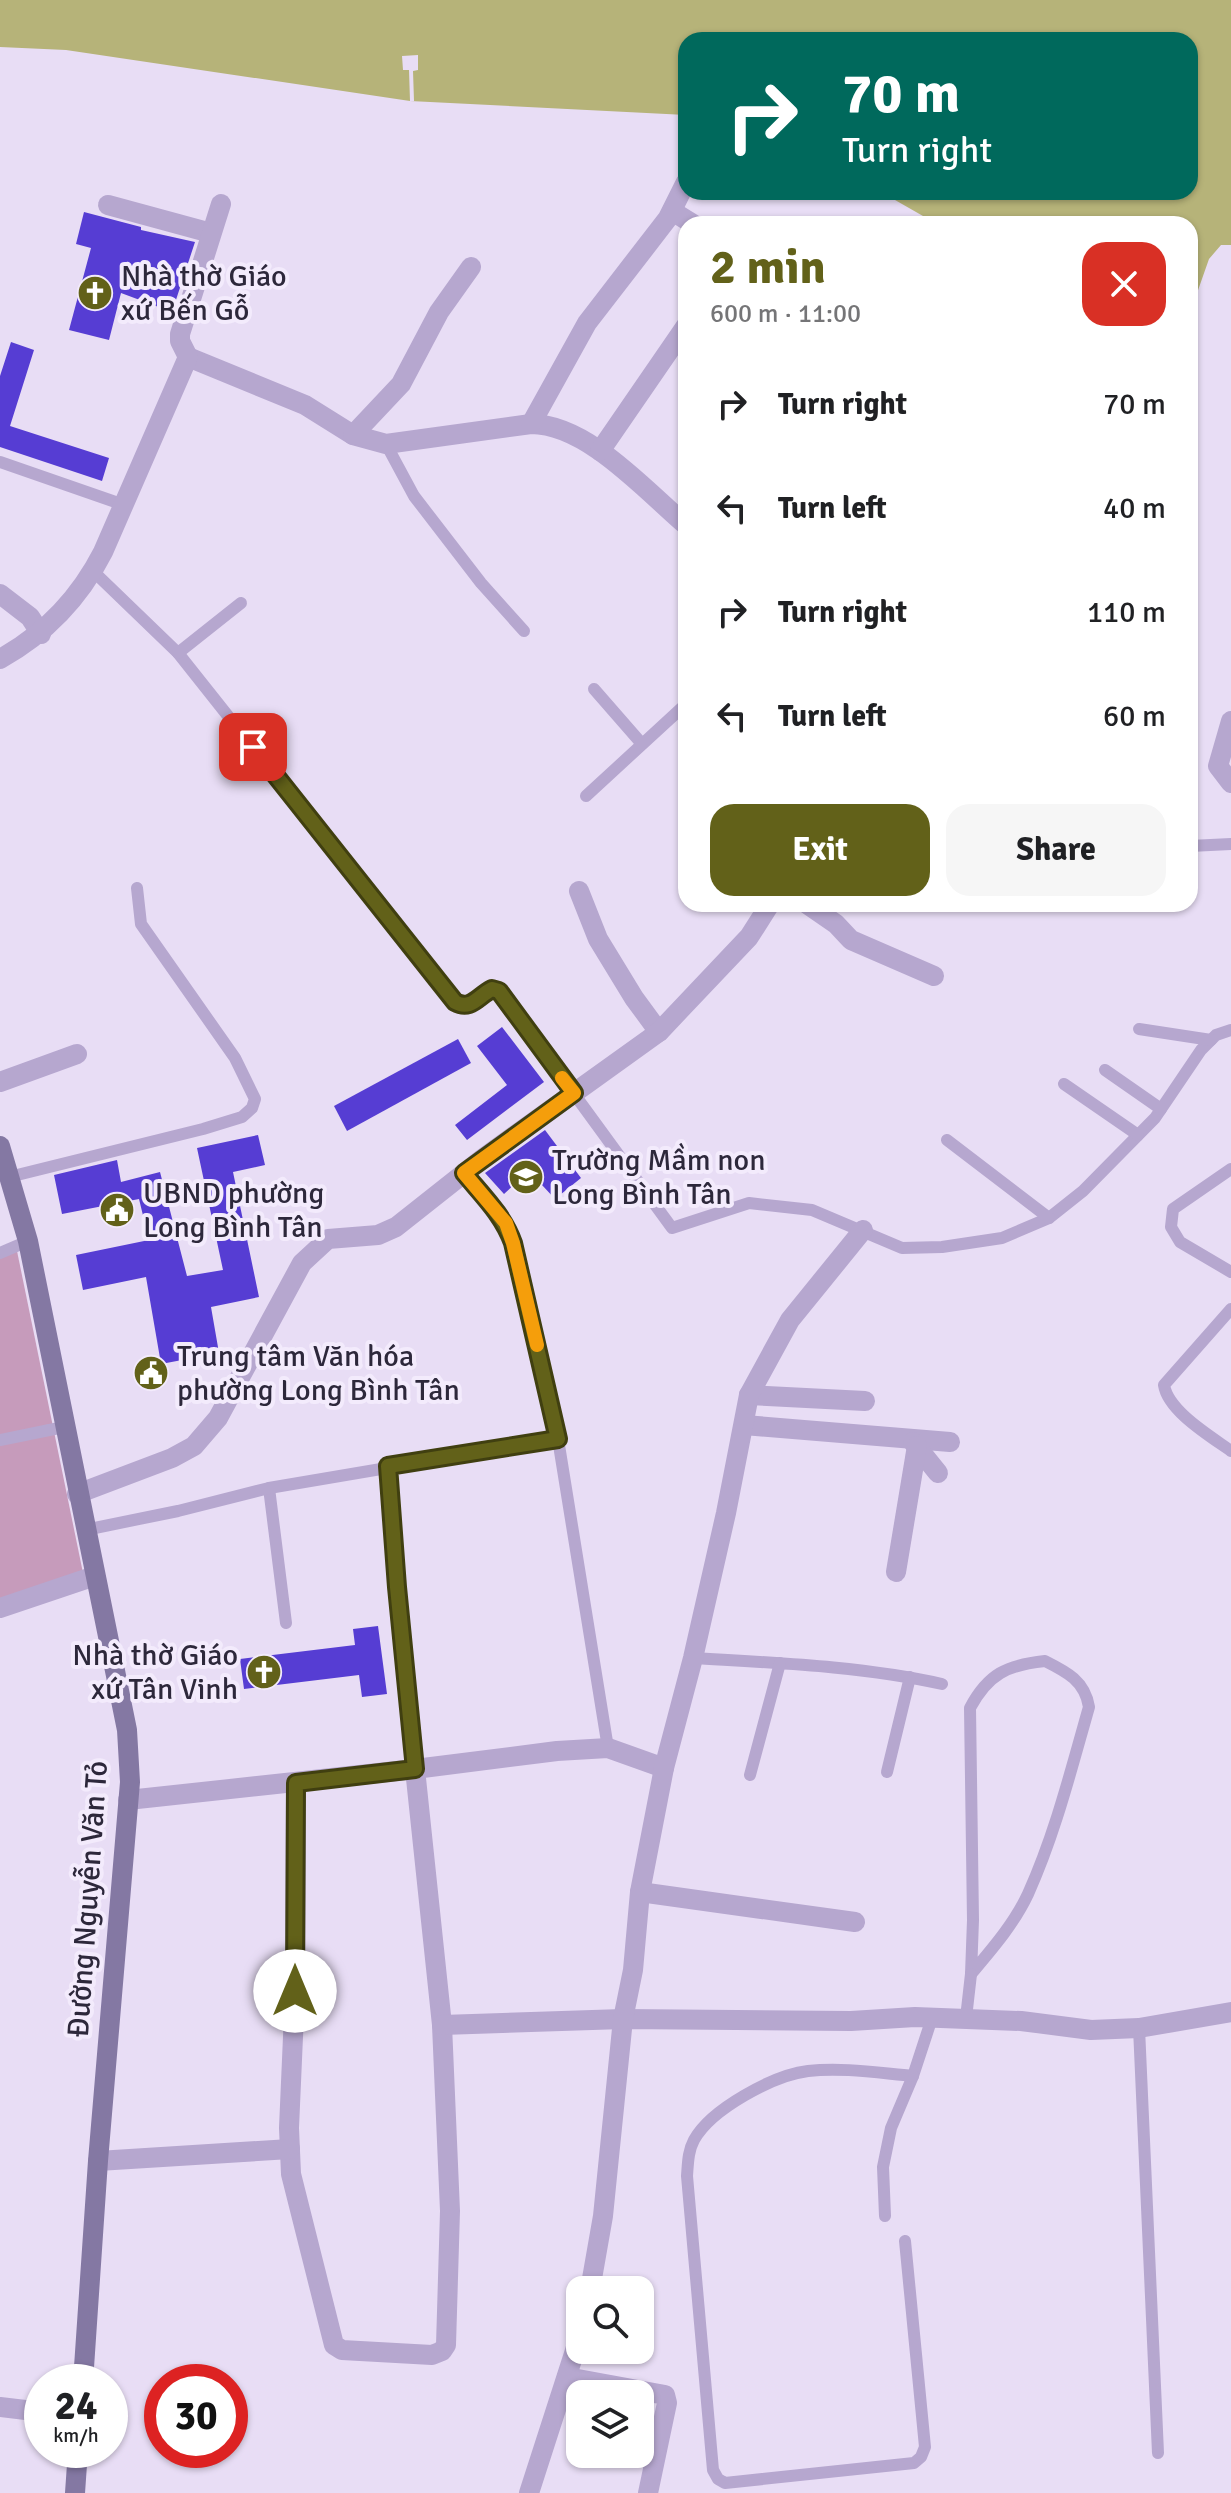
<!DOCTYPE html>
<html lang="en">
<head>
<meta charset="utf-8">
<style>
  :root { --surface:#fff; --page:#f6f6f6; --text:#202124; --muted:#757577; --accent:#626119 }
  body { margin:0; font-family:Signika,sans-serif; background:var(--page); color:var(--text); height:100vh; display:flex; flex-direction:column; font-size:30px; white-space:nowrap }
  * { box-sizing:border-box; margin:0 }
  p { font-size:26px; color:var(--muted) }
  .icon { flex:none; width:44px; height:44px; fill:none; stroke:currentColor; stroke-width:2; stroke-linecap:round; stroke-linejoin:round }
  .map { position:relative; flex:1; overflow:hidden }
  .sheet { position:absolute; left:678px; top:216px; width:520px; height:696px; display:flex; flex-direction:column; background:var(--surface); border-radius:24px; box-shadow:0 2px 6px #0004 }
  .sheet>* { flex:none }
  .guide { position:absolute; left:678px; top:32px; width:520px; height:168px; border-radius:24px; box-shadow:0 2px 6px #0004; background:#00695c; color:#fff; overflow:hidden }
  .controls { position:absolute; left:566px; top:2276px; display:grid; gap:16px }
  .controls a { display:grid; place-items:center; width:88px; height:88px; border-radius:16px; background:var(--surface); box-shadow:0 2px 6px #0004; font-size:40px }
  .speed { position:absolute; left:24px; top:2364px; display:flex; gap:16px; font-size:40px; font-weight:700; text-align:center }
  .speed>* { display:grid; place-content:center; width:104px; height:104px; border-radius:50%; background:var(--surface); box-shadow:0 2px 6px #0004; line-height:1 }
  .speed small { font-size:20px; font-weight:400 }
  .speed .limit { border:12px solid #d22; background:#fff; color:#111 }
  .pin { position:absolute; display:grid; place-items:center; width:68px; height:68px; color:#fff; margin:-34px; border-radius:16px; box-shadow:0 4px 12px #0006 }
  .me { position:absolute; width:88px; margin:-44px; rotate:0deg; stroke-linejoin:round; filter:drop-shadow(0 0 6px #0008) }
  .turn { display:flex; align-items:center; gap:28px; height:168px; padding:0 32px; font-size:36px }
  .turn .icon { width:104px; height:104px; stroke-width:2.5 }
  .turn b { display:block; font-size:56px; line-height:68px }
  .round { display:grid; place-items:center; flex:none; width:84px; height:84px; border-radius:24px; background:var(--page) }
  .head { display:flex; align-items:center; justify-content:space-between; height:136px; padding:0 32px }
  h1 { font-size:48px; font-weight:700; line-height:60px; color:var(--accent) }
  .cta { display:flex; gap:16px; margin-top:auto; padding:16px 32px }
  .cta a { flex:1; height:92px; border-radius:24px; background:var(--accent); color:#fff; font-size:32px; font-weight:700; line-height:92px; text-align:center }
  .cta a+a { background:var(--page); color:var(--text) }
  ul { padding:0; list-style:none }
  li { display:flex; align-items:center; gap:24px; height:104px; padding:0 32px }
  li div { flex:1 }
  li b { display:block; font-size:30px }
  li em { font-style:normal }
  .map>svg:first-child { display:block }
  .green { fill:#c69bbb }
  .water { fill:#b6b379 }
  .pier { fill:#e8ddf5 }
  .building { fill:#563dd3 }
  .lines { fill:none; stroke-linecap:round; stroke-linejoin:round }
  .lane { stroke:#b6a7cf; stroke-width:12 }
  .street { stroke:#b6a7cf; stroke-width:20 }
  .secondary { stroke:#8478a3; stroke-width:20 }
  .route-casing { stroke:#403f10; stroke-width:20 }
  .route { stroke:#626119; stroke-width:14 }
  .slow { stroke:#f59e0b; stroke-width:14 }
  .labels { text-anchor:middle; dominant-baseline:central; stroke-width:8; stroke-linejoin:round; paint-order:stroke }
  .poi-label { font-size:30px; fill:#2d283b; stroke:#f3ebfc; text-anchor:start }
  .street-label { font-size:30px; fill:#2d283b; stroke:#f3ebfc }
</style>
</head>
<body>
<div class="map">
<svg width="1231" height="2493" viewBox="0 0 1231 2493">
  <rect width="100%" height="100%" fill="#e8ddf5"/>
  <polygon class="green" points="17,1251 83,1573 0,1600 0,1258"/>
  <polygon class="water" points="0,0 1231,0 1231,245 1221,245 1209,259 1190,313 1190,224 937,224 881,192 1190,192 1190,40 686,40 686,115 410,101 66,50 0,47"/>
  <polygon class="pier" points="418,55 418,70 413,71 414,101 410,101 409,70 403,70 402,56"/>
  <g class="building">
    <polygon points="84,212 141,227 141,230 195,242 172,312 121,293 109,340 69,330 91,248 76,244"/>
    <polygon points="11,342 34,350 10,426 109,458 102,481 0,447 0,376"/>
    <polygon points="502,1027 544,1082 467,1140 455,1125 507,1085 477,1046"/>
    <polygon points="458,1039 471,1063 347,1131 334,1106"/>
    <polygon points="545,1130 581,1178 555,1199 529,1171 504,1194 485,1173"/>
    <polygon points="258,1135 265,1165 233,1172 259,1297 211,1307 219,1353 161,1364 146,1277 83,1290 76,1255 149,1240 139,1199 62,1214 54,1175 117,1160 121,1182 160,1172 187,1276 223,1270 197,1148"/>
    <polygon points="378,1626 387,1694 362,1697 359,1675 244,1689 240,1659 355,1645 353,1629"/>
  </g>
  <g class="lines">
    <g class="lane">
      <polyline points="386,444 414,496 481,583 524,631"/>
      <polyline points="0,462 124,505"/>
      <polyline points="93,571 178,653 455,1002 463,1006 471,1005 492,989 499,991 672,1228 749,1203 812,1210 902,1248 942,1247 1002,1238 1049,1218 1083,1191 1155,1118 1201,1050 1216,1035 1231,1030"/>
      <polyline points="178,653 241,603"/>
      <polyline points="594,689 642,744"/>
      <polyline points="586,796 686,704"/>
      <polyline points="1190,846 1231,844"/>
      <polyline points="1139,1029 1211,1040"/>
      <polyline points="1105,1070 1161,1109"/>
      <polyline points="1064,1084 1138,1135"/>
      <polyline points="947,1140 1049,1218"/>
      <polyline points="1231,1169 1173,1209 1171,1227 1180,1242 1231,1272"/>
      <path d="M 464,1173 C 483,1196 503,1215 513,1243 L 558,1439 L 608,1748"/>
      <polyline points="9,1177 203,1129 242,1117 252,1108 255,1099 235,1058 141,924 137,888"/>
      <polyline points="0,1253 28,1241"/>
      <path d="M 1231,1309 L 1164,1385 C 1168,1411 1210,1436 1231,1451"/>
      <polyline points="0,1440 64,1427"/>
      <polyline points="388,1466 397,1587 415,1769"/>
      <polyline points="269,1488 286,1623"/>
      <polyline points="85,1530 178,1511 269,1488 558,1439"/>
      <path d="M 693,1658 C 776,1663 861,1666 942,1684"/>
      <path d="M 1045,1661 C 1067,1672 1085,1681 1089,1707 C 1071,1770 1055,1834 1028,1894 C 1014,1924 992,1949 971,1974 L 973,1920 L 970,1708 C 988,1674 1007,1665 1045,1661 Z"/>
      <polyline points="887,1772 910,1677"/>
      <polyline points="750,1775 780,1663"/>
      <polyline points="966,2018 971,1974"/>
      <polyline points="1139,2028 1158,2453"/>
      <polyline points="885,2216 883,2167 891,2128 913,2076 932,2018"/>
      <path d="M 905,2241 L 925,2447 L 921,2457 L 914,2463 L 725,2483 L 718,2479 L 713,2470 L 687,2176 C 688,2163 688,2151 694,2140 C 711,2109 774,2075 808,2071 C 842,2067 879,2073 913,2076"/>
    </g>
    <g class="street">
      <polyline points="108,205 211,233"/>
      <polyline points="672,211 693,224"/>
      <path d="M 188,357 L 305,405 L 353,435 L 386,444 L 531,424 C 587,424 645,490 686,525"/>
      <polyline points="531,424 587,323 668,218 686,182"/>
      <polyline points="353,435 401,384 439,312 471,267"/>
      <polyline points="600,451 686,326"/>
      <polyline points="0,594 30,617 41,634"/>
      <path d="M 0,659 C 45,634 79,599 103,552 L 188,357 L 180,341 L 180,334 L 221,204"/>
      <polyline points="1231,721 1218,766 1231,783"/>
      <polyline points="579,891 598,939 634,998 659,1032"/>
      <polyline points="807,904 836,924 851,940 934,976"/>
      <polyline points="0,1082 77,1054"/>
      <polyline points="749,1395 865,1401"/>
      <polyline points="744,1425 950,1442"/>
      <polyline points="913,1442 938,1473"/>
      <polyline points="77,1494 172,1458 194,1446 218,1418 302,1263 328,1239 378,1235 396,1227 482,1159 659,1032 749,937 770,904"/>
      <polyline points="896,1572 917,1446"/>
      <polyline points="0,1608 95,1576"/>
      <polyline points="296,1783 295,1991 289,2128 291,2174 334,2345 342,2350 432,2355 442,2351 446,2345 450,2211 442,2025 415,1769"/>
      <polyline points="128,1800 415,1769 557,1751 608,1748 664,1768"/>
      <polyline points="640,1892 855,1922"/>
      <polyline points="442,2025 623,2019 851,2021 915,2017 1021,2021 1091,2030 1139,2028 1231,2012"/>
      <polyline points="98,2161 290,2149"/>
      <polyline points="590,2290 603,2216 623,2019 633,1970 640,1892 664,1768 693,1658 726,1513 749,1395 790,1320 863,1230"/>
      <polyline points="567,2377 665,2395 667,2403 648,2493"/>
      <polyline points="0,2407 42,2412"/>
      <polyline points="529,2493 580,2335"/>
    </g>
    <g class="secondary">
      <polyline points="0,1146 28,1241 127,1730 130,1782 98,2161 83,2382"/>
      <polyline points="75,2493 78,2450"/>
    </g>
  </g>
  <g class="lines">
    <defs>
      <path id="route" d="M 253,747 L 455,1002 C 471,1011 478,996 492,989 L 499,991 L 574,1093 L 464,1173 C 483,1196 503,1215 513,1243 L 558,1439 L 388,1466 L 397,1587 L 415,1769 L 296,1783 L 295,1991"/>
    </defs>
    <use href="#route" class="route-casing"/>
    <use href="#route" class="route"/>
    <polyline class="slow" points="537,1345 513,1243 506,1223 464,1173 574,1093 562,1078"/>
  </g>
  <defs>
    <symbol id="church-disc" viewBox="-11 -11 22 22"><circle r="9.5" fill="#626119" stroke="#f3ebfc"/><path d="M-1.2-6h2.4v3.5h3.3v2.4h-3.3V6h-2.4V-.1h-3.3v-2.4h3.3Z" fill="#fff"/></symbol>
    <symbol id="school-disc" viewBox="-11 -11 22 22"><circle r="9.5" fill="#626119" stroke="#f3ebfc"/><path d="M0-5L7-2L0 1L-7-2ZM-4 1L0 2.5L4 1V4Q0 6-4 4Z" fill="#fff"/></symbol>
    <symbol id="civic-disc" viewBox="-11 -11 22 22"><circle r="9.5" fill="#626119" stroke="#f3ebfc"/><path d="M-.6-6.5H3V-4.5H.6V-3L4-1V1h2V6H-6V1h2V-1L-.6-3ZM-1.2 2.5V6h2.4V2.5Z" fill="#fff"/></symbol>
  </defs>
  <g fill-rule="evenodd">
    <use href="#church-disc" x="75" y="273" width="40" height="40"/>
    <use href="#school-disc" x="506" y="1157" width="40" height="40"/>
    <use href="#civic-disc" x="97" y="1190" width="40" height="40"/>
    <use href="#civic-disc" x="131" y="1353" width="40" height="40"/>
    <use href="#church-disc" x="244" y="1652" width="40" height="40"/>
  </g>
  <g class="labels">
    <g class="poi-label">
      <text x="121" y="276">Nhà thờ Giáo<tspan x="121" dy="34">xứ Bến Gỗ</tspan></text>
      <text x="552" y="1160">Trường Mầm non<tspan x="552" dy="34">Long Bình Tân</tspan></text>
      <text x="143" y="1193">UBND phường<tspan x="143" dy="34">Long Bình Tân</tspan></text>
      <text x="177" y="1356">Trung tâm Văn hóa<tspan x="177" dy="34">phường Long Bình Tân</tspan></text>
      <text x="238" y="1655" text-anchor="end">Nhà thờ Giáo<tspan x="238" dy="34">xứ Tân Vinh</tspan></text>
    </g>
    <g class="street-label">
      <text transform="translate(88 1899) rotate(-86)">Đường Nguyễn Văn Tỏ</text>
    </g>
  </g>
</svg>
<div class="controls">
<a><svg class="icon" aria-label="search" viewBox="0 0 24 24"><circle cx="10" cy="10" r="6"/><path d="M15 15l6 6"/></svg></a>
<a><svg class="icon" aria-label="layers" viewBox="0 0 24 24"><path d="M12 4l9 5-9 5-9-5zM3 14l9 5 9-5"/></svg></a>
</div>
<div class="speed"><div>24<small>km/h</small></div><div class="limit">30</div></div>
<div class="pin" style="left:253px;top:747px;background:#d93025"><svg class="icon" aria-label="arrive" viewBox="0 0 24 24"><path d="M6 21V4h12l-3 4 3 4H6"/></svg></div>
<svg class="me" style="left:295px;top:1991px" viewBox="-20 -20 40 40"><circle r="19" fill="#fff"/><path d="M0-13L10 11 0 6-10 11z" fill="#626119"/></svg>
<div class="guide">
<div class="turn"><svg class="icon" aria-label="right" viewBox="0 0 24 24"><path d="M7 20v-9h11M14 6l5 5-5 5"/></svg><div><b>70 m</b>Turn right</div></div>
</div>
<section class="sheet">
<div class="head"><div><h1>2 min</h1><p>600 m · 11:00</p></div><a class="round" style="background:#d93025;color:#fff"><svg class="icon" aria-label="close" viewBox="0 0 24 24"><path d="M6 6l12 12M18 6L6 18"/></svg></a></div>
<ul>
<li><svg class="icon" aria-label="right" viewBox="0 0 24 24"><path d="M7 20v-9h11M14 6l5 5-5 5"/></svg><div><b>Turn right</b></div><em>70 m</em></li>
<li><svg class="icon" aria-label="left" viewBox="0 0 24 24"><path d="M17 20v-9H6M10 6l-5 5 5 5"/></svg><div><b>Turn left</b></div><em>40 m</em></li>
<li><svg class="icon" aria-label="right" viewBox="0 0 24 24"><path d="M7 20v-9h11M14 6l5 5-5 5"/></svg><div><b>Turn right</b></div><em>110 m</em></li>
<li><svg class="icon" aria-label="left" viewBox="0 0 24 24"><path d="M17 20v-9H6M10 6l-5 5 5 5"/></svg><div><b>Turn left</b></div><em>60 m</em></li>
</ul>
<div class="cta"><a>Exit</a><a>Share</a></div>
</section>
</div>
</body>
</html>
